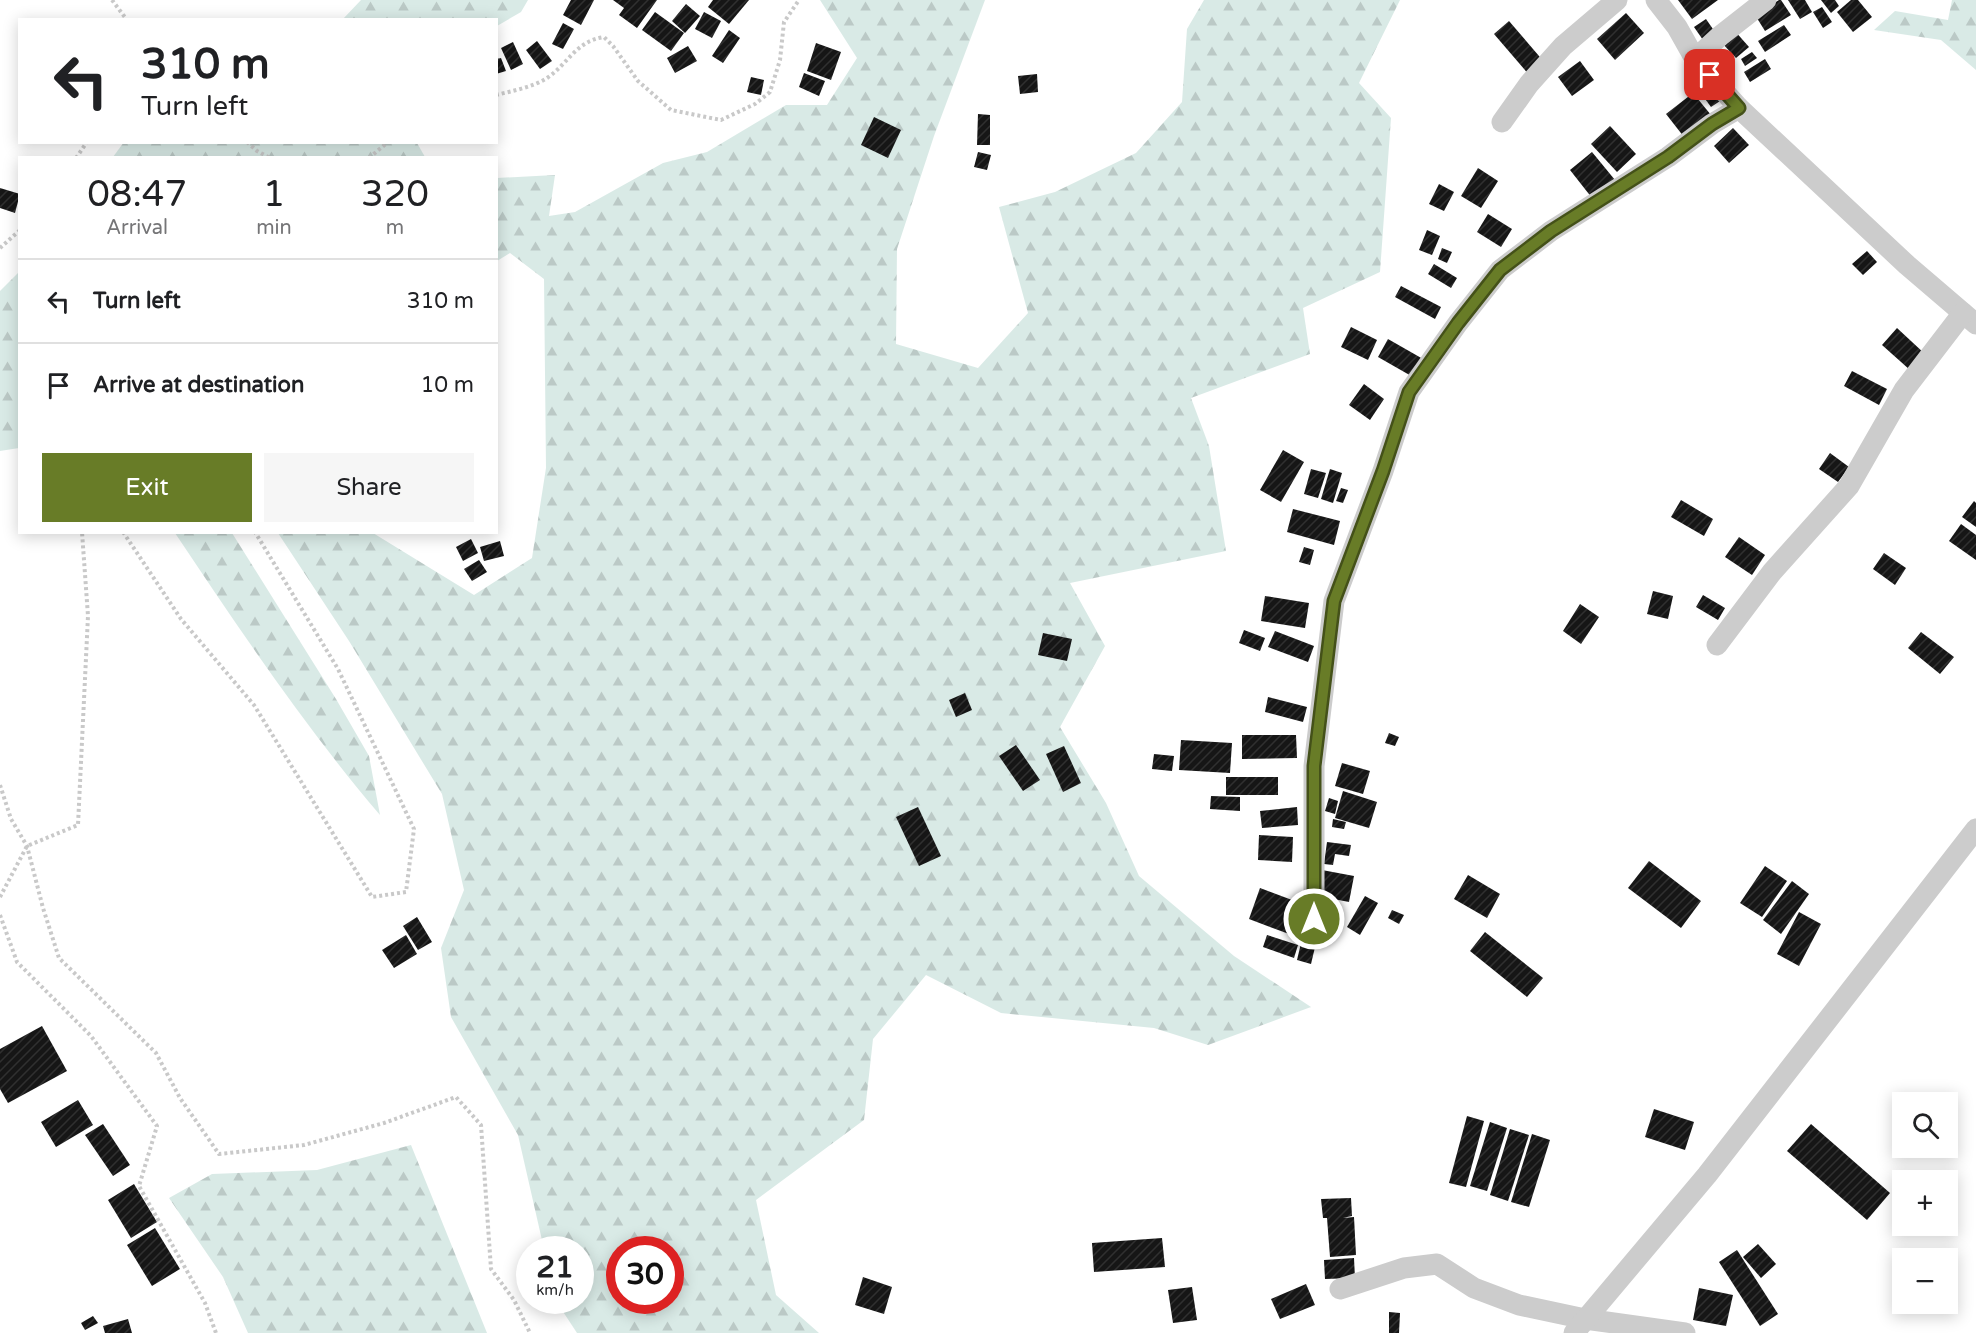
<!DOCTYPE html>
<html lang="en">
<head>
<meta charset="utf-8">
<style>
  :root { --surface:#fff; --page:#f6f6f6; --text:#202124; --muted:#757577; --line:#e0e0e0; --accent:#687c27 }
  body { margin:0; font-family:"Varela Round",sans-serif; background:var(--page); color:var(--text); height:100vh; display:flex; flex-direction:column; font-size:22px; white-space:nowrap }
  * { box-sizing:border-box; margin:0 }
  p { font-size:20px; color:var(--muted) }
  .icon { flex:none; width:33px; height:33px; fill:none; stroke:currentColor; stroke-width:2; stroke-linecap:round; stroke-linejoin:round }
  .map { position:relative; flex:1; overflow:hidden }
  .drawer { position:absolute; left:18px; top:156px; width:480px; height:378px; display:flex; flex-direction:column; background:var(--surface); border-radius:0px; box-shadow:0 3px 15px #0003 }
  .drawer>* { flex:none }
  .guide { position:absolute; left:18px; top:18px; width:480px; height:126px; border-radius:0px; box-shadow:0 3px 15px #0003; background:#fff; color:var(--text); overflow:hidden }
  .fabs { position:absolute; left:1892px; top:1092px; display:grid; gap:12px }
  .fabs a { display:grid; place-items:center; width:66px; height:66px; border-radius:0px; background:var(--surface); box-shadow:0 3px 15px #0003; font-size:30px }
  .speed { position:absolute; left:516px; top:1236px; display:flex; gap:12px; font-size:30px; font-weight:700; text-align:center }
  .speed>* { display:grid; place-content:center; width:78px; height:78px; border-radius:50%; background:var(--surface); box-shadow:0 3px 15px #0003; line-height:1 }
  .speed small { font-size:15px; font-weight:400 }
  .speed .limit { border:9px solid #d22; background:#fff; color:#111 }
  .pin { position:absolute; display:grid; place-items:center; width:51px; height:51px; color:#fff; margin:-26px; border-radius:12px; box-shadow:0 3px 9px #0006 }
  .me { position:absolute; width:66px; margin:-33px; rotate:0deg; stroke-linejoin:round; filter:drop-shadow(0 0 4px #0008) }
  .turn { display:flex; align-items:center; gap:21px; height:126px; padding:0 24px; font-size:27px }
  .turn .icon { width:78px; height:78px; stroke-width:2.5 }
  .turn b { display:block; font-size:42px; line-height:51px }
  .eta { display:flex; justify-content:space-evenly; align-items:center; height:102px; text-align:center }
  .eta b { font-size:36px; font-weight:600; line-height:42px }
  .button { display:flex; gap:12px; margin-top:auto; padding:12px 24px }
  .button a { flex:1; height:69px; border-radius:0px; background:var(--accent); color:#fff; font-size:24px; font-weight:600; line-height:69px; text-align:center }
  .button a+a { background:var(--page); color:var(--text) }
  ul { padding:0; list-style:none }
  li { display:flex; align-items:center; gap:18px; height:84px; padding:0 24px; border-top:2px solid var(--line) }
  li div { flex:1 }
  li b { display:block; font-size:22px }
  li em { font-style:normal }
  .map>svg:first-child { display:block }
  .forest { fill:url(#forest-firs); fill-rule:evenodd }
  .building { fill:url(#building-hatch) }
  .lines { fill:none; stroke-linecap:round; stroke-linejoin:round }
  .path { stroke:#c9c9c9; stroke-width:4; stroke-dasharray:3 3; stroke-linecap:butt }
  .minor { stroke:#ccc; stroke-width:21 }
  .route-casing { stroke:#445119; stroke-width:15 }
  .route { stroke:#687c27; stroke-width:10 }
</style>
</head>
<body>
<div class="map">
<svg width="1976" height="1333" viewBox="0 0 1976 1333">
  <defs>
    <pattern id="forest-firs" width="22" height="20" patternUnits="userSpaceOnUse" patternTransform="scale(1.5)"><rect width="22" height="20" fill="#d9eae6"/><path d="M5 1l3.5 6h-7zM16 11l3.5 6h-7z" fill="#bbc9c6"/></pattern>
    <pattern id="building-hatch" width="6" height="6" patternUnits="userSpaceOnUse" patternTransform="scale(1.5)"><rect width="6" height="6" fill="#161616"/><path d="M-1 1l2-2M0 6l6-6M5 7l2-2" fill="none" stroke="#303030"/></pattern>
  </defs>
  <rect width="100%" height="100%" fill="#fff"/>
  <g class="forest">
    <polygon points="361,0 528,0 521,12 497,26 496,20 343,19"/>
    <path d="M 820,0 L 985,0 L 934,136 L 897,249 L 896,344 L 978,368 L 1028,313 L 999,207 L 1055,192 L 1136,153 L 1182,102 L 1187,29 L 1204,0 L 1400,0 L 1359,83 L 1391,118 L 1380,272 L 1303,308 L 1310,354 L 1191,398 L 1209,446 L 1226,551 L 1070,583 L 1105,646 L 1060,727 L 1106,803 L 1139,876 L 1234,956 L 1311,1007 L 1208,1045 L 1154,1028 L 1001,1013 L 926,975 L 873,1039 L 864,1120 L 756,1200 L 776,1295 L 819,1333 L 577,1333 L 556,1301 L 580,1300 L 580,1250 L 544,1249 L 518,1135 L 451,1017 L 441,948 L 464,890 L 442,794 L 349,641 L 278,533 L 373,533 L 474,595 L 532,558 L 546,468 L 544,279 L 510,253 L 497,261 L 497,178 L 555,175 L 549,216 L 575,212 L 663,163 L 707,152 L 786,105 L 827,105 L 857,58 ZM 620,1250 L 670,1250 L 670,1300 L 620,1300 Z"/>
    <polygon points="1952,0 1976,0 1976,70 1941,40 1874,30 1895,11 1948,20"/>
    <polygon points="124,142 417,143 425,157 113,157"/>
    <polygon points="19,272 19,448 0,451 0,291"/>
    <path d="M 175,533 L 232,533 L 336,699 L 369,756 L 380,815 C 304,726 240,630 175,533 Z"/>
    <polygon points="411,1145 487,1333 248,1333 223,1277 169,1198 212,1174 317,1170"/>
  </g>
  <g class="building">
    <polygon points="571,0 594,0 581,25 563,15"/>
    <polygon points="613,0 657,0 637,28 619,15 624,8"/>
    <polygon points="713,0 749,0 729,24 708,7"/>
    <polygon points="1678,0 1718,0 1692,19"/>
    <polygon points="1779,0 1781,0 1791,15 1765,31 1755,15"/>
    <polygon points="1788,0 1805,0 1812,12 1800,19"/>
    <polygon points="1821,0 1835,0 1839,6 1831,13"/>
    <polygon points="1851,0 1858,0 1872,17 1853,32 1837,12"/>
    <polygon points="686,4 700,16 685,33 672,21"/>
    <polygon points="1822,7 1832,22 1823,28 1813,12"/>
    <polygon points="655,12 684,33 671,51 642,30"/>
    <polygon points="704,12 721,21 712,38 695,29"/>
    <polygon points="1626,13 1644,33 1615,60 1597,39"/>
    <polygon points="1706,19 1715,32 1703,40 1694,27"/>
    <polygon points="1509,21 1545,63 1530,76 1494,34"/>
    <polygon points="563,23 574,29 563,49 552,44"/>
    <polygon points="1784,25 1791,35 1765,52 1758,41"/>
    <polygon points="729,30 740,38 723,63 712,56"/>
    <polygon points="1734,30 1749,47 1736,58 1721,42"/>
    <polygon points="537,41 552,61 540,69 526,50"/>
    <polygon points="513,42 523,64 511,70 501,48"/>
    <polygon points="816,43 841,52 831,80 807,71"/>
    <polygon points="688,46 697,61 675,73 667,58"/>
    <polygon points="1752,52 1757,58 1745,66 1741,59"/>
    <polygon points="501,58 506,71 496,74 496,59"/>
    <polygon points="1765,59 1771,69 1750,82 1744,72"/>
    <polygon points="1580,61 1594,80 1572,96 1558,77"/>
    <polygon points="804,73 825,81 819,96 799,87"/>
    <polygon points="1037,74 1038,92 1020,94 1018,76"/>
    <polygon points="751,77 764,80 761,95 747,92"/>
    <polygon points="1704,79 1720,101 1711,107 1695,85"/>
    <polygon points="1693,93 1711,115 1684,137 1666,114"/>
    <polygon points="978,114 990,115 990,145 977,145"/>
    <polygon points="874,117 901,130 888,158 861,145"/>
    <polygon points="1610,126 1636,154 1617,172 1591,144"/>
    <polygon points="1733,128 1749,145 1729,163 1714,146"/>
    <polygon points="978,152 991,155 987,170 974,167"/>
    <polygon points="1592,152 1615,180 1592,198 1570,170"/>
    <polygon points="1478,168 1498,181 1481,208 1461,196"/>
    <polygon points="1439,184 1454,192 1444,211 1429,204"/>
    <polygon points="0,188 20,194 15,213 0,208"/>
    <polygon points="1488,214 1512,229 1501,247 1477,232"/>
    <polygon points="1427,230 1440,236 1432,255 1419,250"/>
    <polygon points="1442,248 1452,252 1447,263 1438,259"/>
    <polygon points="1867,251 1877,262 1863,275 1852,264"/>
    <polygon points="1434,264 1457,278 1451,288 1428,274"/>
    <polygon points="1401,286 1441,307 1435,319 1395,297"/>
    <polygon points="1351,327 1377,340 1368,360 1341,347"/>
    <polygon points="1897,328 1925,354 1910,370 1882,345"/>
    <polygon points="1388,339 1423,359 1413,377 1378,357"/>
    <polygon points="1852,371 1887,389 1879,405 1844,386"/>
    <polygon points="1364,384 1384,399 1370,420 1349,405"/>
    <polygon points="1283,450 1304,462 1281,502 1260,490"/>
    <polygon points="1830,453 1849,467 1838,482 1819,469"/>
    <polygon points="1311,469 1326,473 1318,498 1304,494"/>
    <polygon points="1330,469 1342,473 1333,503 1321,499"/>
    <polygon points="1341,488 1348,490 1343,503 1336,501"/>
    <polygon points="1681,500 1713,519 1704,536 1671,517"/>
    <polygon points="1974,501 1976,503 1976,527 1962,517"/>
    <polygon points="1293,509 1340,521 1334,545 1287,532"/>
    <polygon points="1961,524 1976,535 1976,560 1949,541"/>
    <polygon points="1739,537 1765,555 1752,575 1725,557"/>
    <polygon points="471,539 478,553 463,561 456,547"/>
    <polygon points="500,541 504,556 484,561 480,547"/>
    <polygon points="1304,547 1314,550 1310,565 1299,562"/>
    <polygon points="1884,553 1906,568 1895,585 1873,569"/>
    <polygon points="479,560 487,572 472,581 464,569"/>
    <polygon points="1653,591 1673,596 1668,619 1647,614"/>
    <polygon points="1703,595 1725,608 1718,620 1696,607"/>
    <polygon points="1265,596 1309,603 1305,628 1261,621"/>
    <polygon points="1580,604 1599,617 1581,644 1563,631"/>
    <polygon points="1244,630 1265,638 1260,651 1239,643"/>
    <polygon points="1275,631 1314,646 1308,662 1268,647"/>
    <polygon points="1921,632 1954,657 1940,674 1908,648"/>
    <polygon points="1043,633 1072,639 1067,661 1038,655"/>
    <polygon points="965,693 972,710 956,717 949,700"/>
    <polygon points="1268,697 1307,707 1303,722 1265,712"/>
    <polygon points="1389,733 1399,737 1395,746 1385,743"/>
    <polygon points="1242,735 1296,735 1297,758 1242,759"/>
    <polygon points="1181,740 1232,743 1230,773 1179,770"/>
    <polygon points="1016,745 1040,780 1023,791 999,756"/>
    <polygon points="1064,746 1081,783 1063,792 1046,754"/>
    <polygon points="1154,754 1174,756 1172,771 1152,769"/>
    <polygon points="1342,763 1370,771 1363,794 1335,786"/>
    <rect x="1226" y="777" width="52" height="18"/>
    <polygon points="1343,791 1377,802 1369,828 1335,818"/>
    <polygon points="1211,796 1240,797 1240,811 1210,809"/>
    <polygon points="1329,798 1338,801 1335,814 1325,811"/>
    <polygon points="918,807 941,856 919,866 896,817"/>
    <polygon points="1297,807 1298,825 1262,828 1260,811"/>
    <polygon points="1333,819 1346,822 1344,829 1332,827"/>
    <polygon points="1259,835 1293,837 1292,862 1258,860"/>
    <polygon points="1327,842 1351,845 1349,856 1335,854 1333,865 1324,864"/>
    <polygon points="1649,861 1701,901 1681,928 1628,888"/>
    <polygon points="1765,866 1787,881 1762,917 1740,903"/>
    <polygon points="1322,870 1354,876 1349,902 1318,896"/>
    <polygon points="1468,875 1500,894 1487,918 1454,899"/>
    <polygon points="1792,881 1809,894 1781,934 1763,920"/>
    <polygon points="1260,888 1300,903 1289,934 1249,919"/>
    <polygon points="1365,896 1378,903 1360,935 1347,927"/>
    <polygon points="1392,910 1404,915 1399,924 1388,918"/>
    <polygon points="1799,912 1821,924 1799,966 1777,954"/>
    <polygon points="417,917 432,942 418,950 403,926"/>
    <polygon points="1485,932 1543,978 1527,997 1470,951"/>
    <polygon points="406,935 417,954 394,968 382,950"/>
    <polygon points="1267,935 1298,945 1294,958 1263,947"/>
    <polygon points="1302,939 1316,943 1311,964 1297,960"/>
    <polygon points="42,1026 67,1071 8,1103 0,1089 0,1049"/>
    <polygon points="78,1100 93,1125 56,1147 41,1122"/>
    <polygon points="1654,1109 1694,1122 1685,1150 1645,1137"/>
    <polygon points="1467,1116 1484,1121 1466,1187 1449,1183"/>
    <polygon points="1490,1122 1507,1128 1487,1191 1470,1186"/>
    <polygon points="103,1124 130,1165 113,1176 85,1135"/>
    <polygon points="1811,1124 1890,1193 1867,1220 1787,1151"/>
    <polygon points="1510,1129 1529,1135 1508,1201 1490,1195"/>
    <polygon points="1532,1134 1550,1140 1529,1207 1511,1202"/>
    <polygon points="134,1184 157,1222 131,1238 108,1200"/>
    <polygon points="1351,1198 1352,1216 1343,1218 1354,1217 1356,1255 1330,1257 1327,1218 1323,1218 1321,1199"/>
    <polygon points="155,1228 180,1269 152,1286 127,1245"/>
    <polygon points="1162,1238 1165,1267 1094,1272 1092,1243"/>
    <polygon points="1758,1244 1776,1264 1761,1278 1743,1257"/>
    <polygon points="1737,1250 1778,1314 1760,1326 1719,1262"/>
    <polygon points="1354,1258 1355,1278 1325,1279 1324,1260"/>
    <polygon points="863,1277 892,1287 884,1314 855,1305"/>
    <polygon points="1306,1284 1315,1305 1280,1319 1271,1299"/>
    <polygon points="1192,1287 1197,1320 1173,1323 1168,1290"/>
    <polygon points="1699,1288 1733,1295 1726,1326 1693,1320"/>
    <polygon points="1389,1312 1400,1313 1399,1333 1389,1333"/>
    <polygon points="93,1316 98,1323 85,1330 81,1323"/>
    <polygon points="128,1319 132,1333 105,1333 103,1326"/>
  </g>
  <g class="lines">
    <g class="path">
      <polyline points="112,0 127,20"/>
      <path d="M 496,95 C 512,91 533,87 547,78 C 568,64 576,41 604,37 L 613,46 L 638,81 L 671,110 L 721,120 L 755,104 L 770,92 L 780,60 L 784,22 L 799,0"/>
      <polyline points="247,142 257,151 270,158"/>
      <polyline points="76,158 87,142"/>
      <polyline points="369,158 388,142"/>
      <polyline points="0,248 20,230"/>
      <polyline points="123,532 181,619 254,705 372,897 406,892 414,829 338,669 255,532"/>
      <polyline points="0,785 11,819 27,846 43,908 59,958 156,1053 180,1098 219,1154 304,1145 384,1123 456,1097 481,1125 491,1269 514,1300 530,1333"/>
      <polyline points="0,897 27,846 78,825 88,616 82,532"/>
      <polyline points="0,915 17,962 91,1036 157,1126 139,1186 205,1303 216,1333"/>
    </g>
    <g class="minor">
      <polyline points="1656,0 1677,27 1695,59 1739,108 1907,265 1976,324"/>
      <polyline points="1695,59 1720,36 1766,0"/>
      <polyline points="1502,122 1529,84 1563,46 1617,0"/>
      <polyline points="1717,645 1772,572 1849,486 1904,390 1963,313"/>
      <polyline points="1314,919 1314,766 1334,601 1383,471 1409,392 1458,323 1500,270 1551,231 1668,157 1712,124 1739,108"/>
      <polyline points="1340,1289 1404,1268 1437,1264 1474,1288 1519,1305 1585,1319 1685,1333"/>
      <polyline points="1574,1333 1707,1175 1976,829"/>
    </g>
  </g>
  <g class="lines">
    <defs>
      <polyline id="route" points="1314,919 1314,766 1334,601 1383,471 1409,392 1458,323 1500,270 1551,231 1668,157 1712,124 1739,108 1710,75"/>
    </defs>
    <use href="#route" class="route-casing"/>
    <use href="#route" class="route"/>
  </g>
</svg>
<div class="fabs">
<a><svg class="icon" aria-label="search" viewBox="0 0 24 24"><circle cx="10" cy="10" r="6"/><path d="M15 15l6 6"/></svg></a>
<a>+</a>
<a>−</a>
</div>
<div class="speed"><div>21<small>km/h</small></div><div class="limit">30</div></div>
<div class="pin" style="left:1710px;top:75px;background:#d93025"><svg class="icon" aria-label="arrive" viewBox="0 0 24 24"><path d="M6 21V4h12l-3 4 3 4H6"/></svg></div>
<svg class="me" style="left:1314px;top:919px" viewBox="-20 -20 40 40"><circle r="17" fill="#687c27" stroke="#fff" stroke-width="3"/><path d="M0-11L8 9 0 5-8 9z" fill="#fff"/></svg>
<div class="guide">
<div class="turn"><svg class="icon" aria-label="left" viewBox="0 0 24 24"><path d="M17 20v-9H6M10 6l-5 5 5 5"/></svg><div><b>310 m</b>Turn left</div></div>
</div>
<section class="drawer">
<div class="eta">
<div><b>08:47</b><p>Arrival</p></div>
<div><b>1</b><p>min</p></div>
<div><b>320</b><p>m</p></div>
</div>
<ul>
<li><svg class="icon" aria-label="left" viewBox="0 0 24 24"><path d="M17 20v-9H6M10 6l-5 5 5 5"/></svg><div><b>Turn left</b></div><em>310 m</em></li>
<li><svg class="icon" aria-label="arrive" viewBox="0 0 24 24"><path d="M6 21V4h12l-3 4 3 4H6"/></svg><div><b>Arrive at destination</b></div><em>10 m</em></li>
</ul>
<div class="button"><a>Exit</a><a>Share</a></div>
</section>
</div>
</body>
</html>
